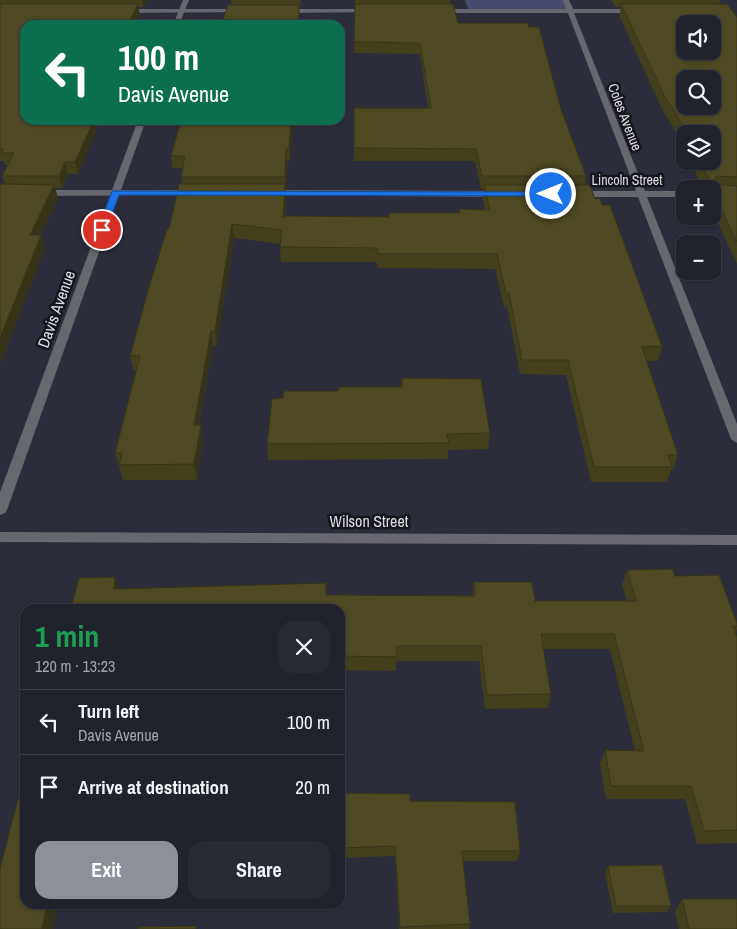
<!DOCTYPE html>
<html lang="en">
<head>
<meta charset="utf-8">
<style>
  :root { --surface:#20222c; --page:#282a34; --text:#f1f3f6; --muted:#a2a4a9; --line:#3d3f48; --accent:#8c9099 }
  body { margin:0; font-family:"Archivo Narrow",sans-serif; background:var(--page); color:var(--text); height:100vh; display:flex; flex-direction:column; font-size:19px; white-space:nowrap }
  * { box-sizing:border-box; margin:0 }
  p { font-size:16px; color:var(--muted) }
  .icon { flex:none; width:28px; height:28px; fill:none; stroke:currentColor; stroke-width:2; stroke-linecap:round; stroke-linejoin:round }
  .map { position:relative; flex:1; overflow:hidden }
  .details { position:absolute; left:20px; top:604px; width:325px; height:305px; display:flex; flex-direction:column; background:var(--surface); border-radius:15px; box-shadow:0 1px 4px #0004,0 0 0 1px var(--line) }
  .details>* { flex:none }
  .banner { position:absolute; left:20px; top:20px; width:325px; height:105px; border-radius:15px; box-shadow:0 1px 4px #0004,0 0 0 1px var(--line); background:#0b6e4f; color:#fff; overflow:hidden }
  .fabs { position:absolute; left:676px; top:15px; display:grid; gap:10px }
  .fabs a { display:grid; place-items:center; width:45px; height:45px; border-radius:10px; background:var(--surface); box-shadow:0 1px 4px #0004,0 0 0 1px var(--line); font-size:25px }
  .pin { position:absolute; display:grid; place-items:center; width:42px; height:42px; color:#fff; margin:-21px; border:2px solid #fff; border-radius:50%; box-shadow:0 1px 5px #0007 }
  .me { position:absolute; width:55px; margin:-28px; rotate:270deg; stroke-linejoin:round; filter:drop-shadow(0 0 4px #0008) }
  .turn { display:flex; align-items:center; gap:18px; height:105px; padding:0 15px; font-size:22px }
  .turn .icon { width:65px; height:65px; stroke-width:2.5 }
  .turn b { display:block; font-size:35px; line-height:42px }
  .round { display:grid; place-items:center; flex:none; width:52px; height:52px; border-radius:15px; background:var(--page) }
  .headline { display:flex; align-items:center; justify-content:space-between; height:85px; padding:0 15px }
  h1 { font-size:30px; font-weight:700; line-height:38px; color:#1e9e55 }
  .primary-button { display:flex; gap:10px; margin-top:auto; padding:10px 15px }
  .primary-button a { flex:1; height:58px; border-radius:15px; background:var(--accent); color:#fff; font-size:20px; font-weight:700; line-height:58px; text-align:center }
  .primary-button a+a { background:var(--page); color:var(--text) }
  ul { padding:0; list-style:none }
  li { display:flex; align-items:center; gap:15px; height:65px; padding:0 15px; border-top:1px solid var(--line) }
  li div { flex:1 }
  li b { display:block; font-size:19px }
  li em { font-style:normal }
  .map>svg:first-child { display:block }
  .green { fill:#474b6c }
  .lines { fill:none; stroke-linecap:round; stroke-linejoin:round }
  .service { fill:#67686f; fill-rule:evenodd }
  .minor { fill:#67686f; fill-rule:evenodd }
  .wall { fill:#433f1d }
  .shaded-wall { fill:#373318 }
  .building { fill:#4e4922; stroke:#373318; fill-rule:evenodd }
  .route { fill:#1a73e8; stroke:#114b97 }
  .labels { text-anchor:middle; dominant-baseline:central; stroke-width:5; stroke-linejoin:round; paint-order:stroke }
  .far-street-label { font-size:14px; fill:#dcdde7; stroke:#15151c }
  .street-label { font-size:16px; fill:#dcdde7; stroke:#15151c }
</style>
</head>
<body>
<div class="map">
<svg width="737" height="929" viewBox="0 0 737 929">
  <rect width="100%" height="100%" fill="#2b2d3b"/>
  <polygon class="green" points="465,0 566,0 570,11 469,11"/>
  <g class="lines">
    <g class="service">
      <polygon points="183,0 189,0 179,25 173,25"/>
      <polygon points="138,120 146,120 7,510 5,513 0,515 0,492"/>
    </g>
    <g class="minor">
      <polygon points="563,0 569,0 573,9 635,9 638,11 635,13 574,13 645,191 685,191 685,197 647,197 737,424 737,443 731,439 638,197 577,197 573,194 577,191 636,191 568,13 437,13 434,11 437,9 566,9"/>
      <polygon points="242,9 244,10 244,12 122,13 119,11 122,9"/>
      <polygon points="370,9 372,10 372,12 282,13 279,11 282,9"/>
      <polygon points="192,190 195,191 195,195 40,196 36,193 40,190"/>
      <polygon points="270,190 500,191 504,194 500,197 267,195 266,193"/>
      <polygon points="0,532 737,535 737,545 0,542"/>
    </g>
  </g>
  <g class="wall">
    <polygon points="0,0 147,0 143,7 138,7 140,15 25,120 101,120 78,174 68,174 62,188 55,188 58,198 41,235 45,249 0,364 0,184 5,184 2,176 8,165 5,165 4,161 0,161"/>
    <polygon points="231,0 301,0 300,7 299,7 300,15 232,5"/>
    <polygon points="355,0 450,0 450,4 458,23 561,109 586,176 585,185 595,199 662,346 658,361 647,361 678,455 673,470 671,470 667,482 591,482 566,375 520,374 507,307 504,307 495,269 377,268 377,262 281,262 280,244 234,238 217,346 213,346 199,425 201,425 203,440 197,480 123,480 115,453 136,371 134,371 130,356 169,229 182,184 181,177 183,168 172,168 171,156 293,120 290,161 287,161 286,189 285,189 286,198 285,216 388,217 459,213 459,209 485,210 483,199 484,189 481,189 475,161 354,161 354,108 428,108 420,54 354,53"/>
    <polygon points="611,0 720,0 719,4 737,17 737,264 714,215 715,212 712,207 712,189 704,189 690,161 712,161 712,134 685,134 685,151 673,127 662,109 619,15 621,7 615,7"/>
    <polygon points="402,378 490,433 488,449 448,450 448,459 268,460 267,444 283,398 338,391 401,387"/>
    <polygon points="627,570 675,576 737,623 737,629 736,633 737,637 737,843 697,844 685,799 606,799 600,764 605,750 635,751 610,649 543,649 551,694 548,708 485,709 479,661 396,661 396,671 340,670 340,609 71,609 119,589 327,595 472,596 474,582 535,601 627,601 622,585"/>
    <polygon points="340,793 410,801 520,851 517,861 463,861 470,924 469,929 399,929 395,856 340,858"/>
    <polygon points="608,866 671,906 667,912 613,913 605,873"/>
    <polygon points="682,899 737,929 679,929 675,911"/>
  </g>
  <g class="shaded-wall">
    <polygon points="142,0 147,0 143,7"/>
    <polygon points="138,4 140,15 135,25 128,25"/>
    <polygon points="299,5 299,25 298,25"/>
    <polygon points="94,120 101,120 78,174 75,162"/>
    <polygon points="291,120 293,120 290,161 289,149"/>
    <polygon points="286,149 287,161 286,189 285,177"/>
    <polygon points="65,162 68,174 62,188 59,176"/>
    <polygon points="285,184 286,198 284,232 283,218"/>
    <polygon points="54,185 58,198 34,249 30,235"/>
    <polygon points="232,224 234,238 217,346 215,331"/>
    <polygon points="41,235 45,249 0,364 0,338"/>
    <polygon points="211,331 213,346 196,440 194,425"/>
    <polygon points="201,425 203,440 197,480 194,464"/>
    <polygon points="115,577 120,592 114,589"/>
    <polygon points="47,904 58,904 52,929 42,929"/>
  </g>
  <g class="building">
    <polygon points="0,4 138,4 128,25 25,25 25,120 94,120 75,162 65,162 59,176 2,176 14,153 1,153 3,149 0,149"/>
    <polygon points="355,4 453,4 458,23 528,23 529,27 539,27 561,109 586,176 482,176 476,149 354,148 354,108 431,108 420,43 354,42"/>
    <path d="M 621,4 L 727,4 L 737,17 L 737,177 L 716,176 L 714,184 L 737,186 L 737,242 L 718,202 L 720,202 L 700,161 L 712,161 L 712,134 L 686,134 L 676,114 L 665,97 ZM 685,24 L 712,24 L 712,51 L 685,51 ZM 685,79 L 712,79 L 712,106 L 685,106 Z"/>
    <polygon points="228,5 299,5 298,25 221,25"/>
    <polygon points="181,120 291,120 289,149 286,149 285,177 181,177 185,156 171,156"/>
    <polygon points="0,184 54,185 30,235 41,235 0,338"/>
    <polygon points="179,184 285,184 283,218 283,216 389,217 389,213 460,213 459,209 490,210 484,185 590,185 595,199 600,198 602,205 610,205 662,346 642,347 678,455 668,455 672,467 594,467 568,360 522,360 509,293 506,293 497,254 378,254 377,248 280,247 282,230 232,224 215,331 211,331 194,425 201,425 194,464 119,465 122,453 115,453 140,356 130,356 149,287 167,229 169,229"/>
    <polygon points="402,378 481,379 490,433 447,434 449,443 267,444 272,399 283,398 284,391 338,391 339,387 402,387"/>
    <polygon points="673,569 675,576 719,575 737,623 737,626 733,626 737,637 737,830 704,831 691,786 611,786 605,750 644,751 614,634 541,634 551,694 487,695 481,646 397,646 396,657 340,656 340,609 71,609 79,578 115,577 114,589 326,583 326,595 475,596 474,582 532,582 535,601 636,601 627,570"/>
    <polygon points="25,772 25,904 47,904 42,929 0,929 0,868"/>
    <polygon points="340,793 410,794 410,801 515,802 520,851 462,851 470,924 400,927 395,846 340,848"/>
    <polygon points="662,865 671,906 616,906 608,866"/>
    <polygon points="682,899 737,899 737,929 689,929"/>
    <polygon points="196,926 196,929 138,929 138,927"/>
  </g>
  <polygon class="route" points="112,191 551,192 555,194 551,196 119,195 106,230 99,232 98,230"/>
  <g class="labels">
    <g class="far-street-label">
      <text transform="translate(625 117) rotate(69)">Coles Avenue</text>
      <text x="627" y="180">Lincoln Street</text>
    </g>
    <g class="street-label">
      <text transform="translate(56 309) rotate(-70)">Davis Avenue</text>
      <text x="369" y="521">Wilson Street</text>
    </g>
  </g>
</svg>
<div class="fabs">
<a><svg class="icon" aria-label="sound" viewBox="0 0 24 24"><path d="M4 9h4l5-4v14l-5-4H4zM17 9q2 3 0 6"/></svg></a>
<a><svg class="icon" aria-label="search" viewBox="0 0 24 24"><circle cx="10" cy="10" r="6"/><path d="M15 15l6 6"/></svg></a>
<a><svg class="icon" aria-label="layers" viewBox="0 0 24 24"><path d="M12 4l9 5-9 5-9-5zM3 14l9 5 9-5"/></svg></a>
<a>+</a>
<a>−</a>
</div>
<div class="pin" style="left:102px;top:230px;background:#d93025"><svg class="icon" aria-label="arrive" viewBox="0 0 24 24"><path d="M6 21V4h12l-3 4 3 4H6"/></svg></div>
<svg class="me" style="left:551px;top:194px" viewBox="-20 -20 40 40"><circle r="17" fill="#1a73e8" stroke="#fff" stroke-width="3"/><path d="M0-11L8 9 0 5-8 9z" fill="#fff"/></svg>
<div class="banner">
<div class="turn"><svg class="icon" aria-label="left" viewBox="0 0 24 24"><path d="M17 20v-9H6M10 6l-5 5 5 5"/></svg><div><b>100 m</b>Davis Avenue</div></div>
</div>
<section class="details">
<div class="headline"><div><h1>1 min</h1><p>120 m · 13:23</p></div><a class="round"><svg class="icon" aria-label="close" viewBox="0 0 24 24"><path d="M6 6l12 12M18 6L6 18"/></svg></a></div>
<ul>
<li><svg class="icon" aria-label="left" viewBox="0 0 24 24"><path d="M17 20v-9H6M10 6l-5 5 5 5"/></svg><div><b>Turn left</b><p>Davis Avenue</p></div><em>100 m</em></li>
<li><svg class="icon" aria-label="arrive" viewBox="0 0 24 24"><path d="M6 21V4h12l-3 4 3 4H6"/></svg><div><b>Arrive at destination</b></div><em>20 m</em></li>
</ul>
<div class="primary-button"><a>Exit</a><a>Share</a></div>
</section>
</div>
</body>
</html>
